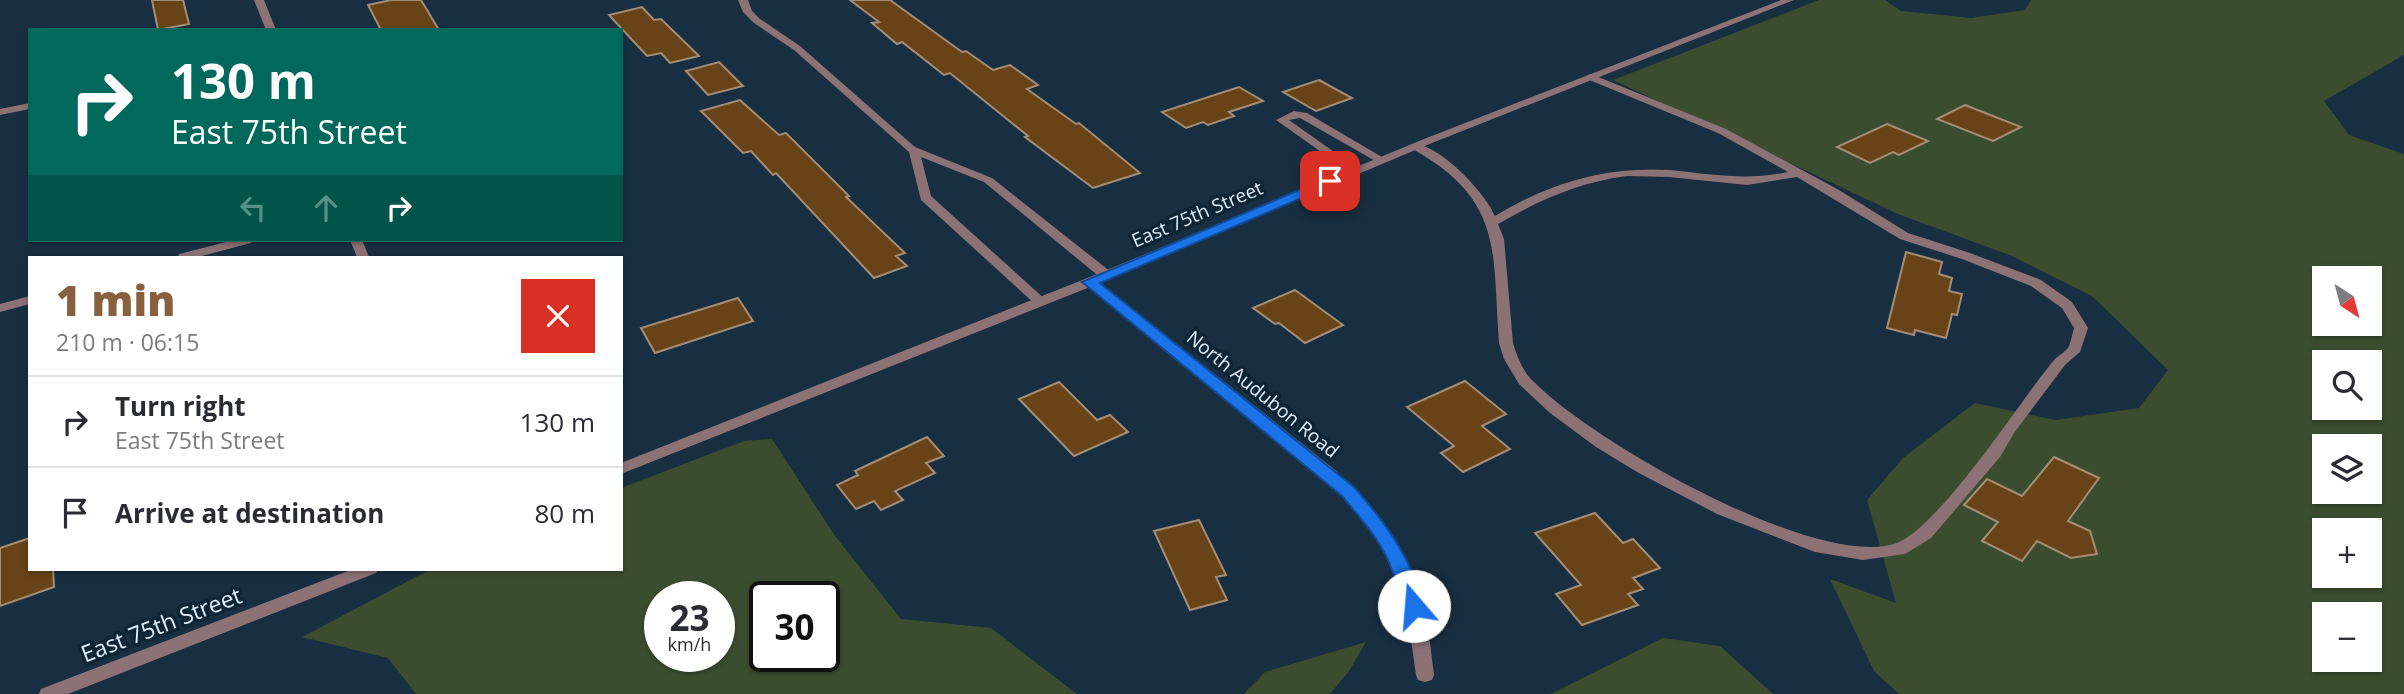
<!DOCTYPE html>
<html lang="en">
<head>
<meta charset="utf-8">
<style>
  :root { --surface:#fff; --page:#f2f2f3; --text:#2b2b33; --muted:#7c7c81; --line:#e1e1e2; --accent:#87603d }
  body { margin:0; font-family:"Open Sans",sans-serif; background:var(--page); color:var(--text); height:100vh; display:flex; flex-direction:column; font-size:26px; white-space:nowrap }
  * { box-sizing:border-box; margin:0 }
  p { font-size:23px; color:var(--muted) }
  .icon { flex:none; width:38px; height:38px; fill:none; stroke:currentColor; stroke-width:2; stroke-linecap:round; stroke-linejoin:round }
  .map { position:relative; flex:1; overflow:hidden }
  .drawer { position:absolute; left:28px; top:256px; width:595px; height:315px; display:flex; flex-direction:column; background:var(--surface); border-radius:0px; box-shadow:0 2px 5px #0004 }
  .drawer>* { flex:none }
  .banner { position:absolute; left:28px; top:28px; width:595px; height:214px; border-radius:0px; box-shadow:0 2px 5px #0004; background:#00695c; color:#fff; overflow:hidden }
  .needle { width:46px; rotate:144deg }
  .fabs { position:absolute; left:2312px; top:266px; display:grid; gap:14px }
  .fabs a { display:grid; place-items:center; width:70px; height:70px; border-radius:0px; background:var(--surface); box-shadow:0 2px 5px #0004; font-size:35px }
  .speed { position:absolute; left:644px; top:581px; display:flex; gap:14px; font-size:35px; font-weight:700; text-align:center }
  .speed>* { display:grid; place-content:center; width:91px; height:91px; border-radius:50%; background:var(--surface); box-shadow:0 2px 5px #0004; line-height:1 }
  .speed small { font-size:18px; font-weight:400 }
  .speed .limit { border:4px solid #111; border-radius:10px; background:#fff; color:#111 }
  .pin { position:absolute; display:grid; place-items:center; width:60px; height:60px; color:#fff; margin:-30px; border-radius:14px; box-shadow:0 4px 10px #0006 }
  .me { position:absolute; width:77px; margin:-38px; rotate:342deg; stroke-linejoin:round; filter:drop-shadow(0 0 5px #0008) }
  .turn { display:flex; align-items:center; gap:24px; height:147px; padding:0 28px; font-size:32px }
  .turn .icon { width:91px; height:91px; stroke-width:2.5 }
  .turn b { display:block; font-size:49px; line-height:60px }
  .lanes { display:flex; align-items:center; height:66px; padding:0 28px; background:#0003; justify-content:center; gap:35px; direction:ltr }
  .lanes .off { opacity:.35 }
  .round { display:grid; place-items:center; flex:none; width:74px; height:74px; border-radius:0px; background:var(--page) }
  .overview { display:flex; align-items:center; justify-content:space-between; height:119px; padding:0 28px }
  h1 { font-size:42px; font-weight:800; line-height:52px; color:var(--accent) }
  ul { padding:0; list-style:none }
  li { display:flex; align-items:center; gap:21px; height:91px; padding:0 28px; border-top:2px solid var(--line) }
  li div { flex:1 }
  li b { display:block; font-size:26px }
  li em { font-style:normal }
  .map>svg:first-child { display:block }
  .green { fill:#3b4d2f; fill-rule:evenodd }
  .building { fill:#674317; stroke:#a48d76; stroke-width:2 }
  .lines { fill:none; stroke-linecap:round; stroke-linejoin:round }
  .service { fill:#8c7175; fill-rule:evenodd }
  .minor { fill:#8c7175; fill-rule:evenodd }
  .tertiary { fill:#8c7175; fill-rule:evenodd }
  .route { fill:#1a73e8; stroke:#114b97; stroke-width:2 }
  .labels { text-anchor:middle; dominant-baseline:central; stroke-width:7; stroke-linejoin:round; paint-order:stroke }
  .street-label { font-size:19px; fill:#e1effb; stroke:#0e2536 }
  .near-street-label { font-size:23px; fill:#e1effb; stroke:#0e2536 }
</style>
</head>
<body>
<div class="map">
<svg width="2404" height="694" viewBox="0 0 2404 694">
  <rect width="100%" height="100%" fill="#182f41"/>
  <g class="green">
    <path d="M 1819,0 L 1885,0 L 1901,11 L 1971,18 L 2025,10 L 2031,0 L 2404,0 L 2404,55 L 2324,101 L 2349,135 L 2404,154 L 2404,694 L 1899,694 L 1874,671 L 1830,579 L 1896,603 L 1867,500 L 1903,458 L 1975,403 L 2056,420 L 2139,408 L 2168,370 L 2092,296 L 2012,256 L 1898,214 L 1613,80 ZM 2324,278 L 2370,278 L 2370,324 L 2324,324 ZM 2324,362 L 2370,362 L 2370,408 L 2324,408 ZM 2324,446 L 2370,446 L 2370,492 L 2324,492 ZM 2324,530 L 2370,530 L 2370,576 L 2324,576 ZM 2324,614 L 2370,614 L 2370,660 L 2324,660 Z"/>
    <path d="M 772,439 L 835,536 L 901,619 L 991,628 L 1077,694 L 416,694 L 388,658 L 302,637 L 431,569 L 621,569 L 621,488 L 744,441 ZM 660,597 L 719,597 L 719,656 L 660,656 ZM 765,597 L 824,597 L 824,656 L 765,656 Z"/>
    <polygon points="1663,638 1720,646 1773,694 1551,694"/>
    <polygon points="1366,642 1349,671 1330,694 1244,694 1265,672"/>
  </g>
  <g class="building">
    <polygon points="152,0 183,0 189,24 158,30"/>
    <polygon points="391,0 421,0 439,30 381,30 368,5"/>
    <polygon points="850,0 890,0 962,52 966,51 993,70 1010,65 1038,85 1027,89 1076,124 1079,123 1140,173 1093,188 1025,137 1028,136 950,73 944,75 902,42 897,44 872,23 879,22"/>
    <polygon points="642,7 654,20 661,19 699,56 670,63 661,53 647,56 609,15"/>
    <polygon points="719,62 743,86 708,95 686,71"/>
    <polygon points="1319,80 1352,98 1316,111 1283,92"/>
    <polygon points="1239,87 1263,101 1229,112 1234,116 1208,125 1203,122 1186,128 1162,112"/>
    <polygon points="740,100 779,135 786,133 849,196 846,197 905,253 896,256 907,266 874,278 776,173 773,175 751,151 743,153 701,111"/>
    <polygon points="1965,105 2021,127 1993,141 1937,119"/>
    <polygon points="1887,124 1928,141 1899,155 1893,152 1870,163 1837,147"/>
    <polygon points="1906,252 1942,262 1939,274 1952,278 1949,291 1962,294 1957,315 1952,314 1946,338 1915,330 1914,335 1887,328"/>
    <polygon points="1295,290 1343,325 1305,343 1279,323 1275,324 1253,308"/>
    <polygon points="738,298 753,321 655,353 641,328"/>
    <polygon points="1465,381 1506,414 1482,426 1510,449 1463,472 1441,453 1454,446 1407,407"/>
    <polygon points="1059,382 1097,420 1110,415 1128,432 1074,456 1019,399"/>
    <polygon points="927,437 944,456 926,463 935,473 895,491 903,500 881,510 874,501 856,509 837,485 858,475 855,471"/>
    <polygon points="2054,457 2099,478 2068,521 2090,531 2097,554 2071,558 2037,541 2022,561 1982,541 1998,522 1964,505 1987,479 2022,496"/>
    <polygon points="1595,513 1623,543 1633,539 1660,568 1633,578 1643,589 1628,594 1638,605 1582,625 1556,594 1581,585 1535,533"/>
    <polygon points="1199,520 1226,575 1216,577 1227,600 1190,610 1154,531"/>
    <polygon points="30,538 30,569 53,569 54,587 0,606 0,548"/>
  </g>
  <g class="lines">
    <g class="service">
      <path d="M 1591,74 L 1726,129 L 1839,190 L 1908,233 L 1970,253 L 2041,280 L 2072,302 L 2088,328 L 2080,352 L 2065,365 L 2014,433 L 2000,457 L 1931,538 L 1905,554 L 1863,560 L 1815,552 L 1717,514 L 1637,472 L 1596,447 L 1550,413 L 1519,384 L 1504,359 L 1499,343 C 1492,249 1504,200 1411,148 L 1411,144 C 1437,141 1486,193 1495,216 C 1549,183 1606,166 1670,170 C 1710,174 1747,181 1788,172 L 1718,133 L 1587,79 L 1587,75 ZM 1627,176 L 1669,177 L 1747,185 L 1797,177 L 1900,239 L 1962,259 L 2031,286 L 2062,308 L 2074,328 C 2072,334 2071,343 2068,348 C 2065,352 2059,355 2056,358 C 2050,364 2045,372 2039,379 C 2012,415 1933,533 1894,544 C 1812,568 1590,440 1532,380 C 1522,370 1517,356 1513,343 L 1504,239 L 1498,224 C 1539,200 1580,182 1627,176 Z"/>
      <polygon points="1294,111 1307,113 1387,160 1381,163 1377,162 1300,118 1289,120 1361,171 1359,173 1351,173 1276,120"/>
    </g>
    <g class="minor">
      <polygon points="738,0 748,0 752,11 760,19 800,46 915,147 992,178 1111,272 1112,275 1111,278 1101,278 984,182 921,157 931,196 1047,301 1040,305 1035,304 921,200 909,152 794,50 754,23 743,12"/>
      <polygon points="30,103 30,109 0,115 0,109"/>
      <polygon points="234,240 253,240 251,243 198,257 178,257 179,254"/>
      <path d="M 1090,278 L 1095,279 L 1335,470 L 1378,515 L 1396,541 L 1417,588 L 1430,643 L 1434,675 L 1432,680 L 1425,682 L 1418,680 L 1416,675 C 1410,630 1404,583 1380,543 C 1348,491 1296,456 1250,418 C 1195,374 1140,329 1085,285 L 1083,282 Z"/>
      <polygon points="30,296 30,304 0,312 0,304"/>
    </g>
    <g class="tertiary">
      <polygon points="254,0 264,0 276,30 266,30"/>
      <polygon points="1781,0 1794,0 1432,143 1095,285 621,474 621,463 1085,279 1424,139"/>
      <polygon points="350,240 362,240 369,257 357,257"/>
      <polygon points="353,569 379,569 376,573 68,694 39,694 41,689"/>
    </g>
  </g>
  <path class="route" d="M 1330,177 L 1335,179 L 1335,184 L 1100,283 L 1354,487 C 1385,522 1413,560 1424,606 L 1421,612 L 1414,614 L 1407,612 C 1398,595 1395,572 1385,554 C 1374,533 1357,514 1342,496 L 1082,282 Z"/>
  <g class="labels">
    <g class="street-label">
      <text transform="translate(1197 214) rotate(-23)">East 75th Street</text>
      <text transform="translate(1263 394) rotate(39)">North Audubon Road</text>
    </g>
    <g class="near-street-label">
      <text transform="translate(161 624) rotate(-21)">East 75th Street</text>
    </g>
  </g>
</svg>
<div class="fabs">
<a><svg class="needle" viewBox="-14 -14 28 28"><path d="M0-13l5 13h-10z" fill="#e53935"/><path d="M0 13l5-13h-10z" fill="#7c7c81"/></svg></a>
<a><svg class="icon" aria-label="search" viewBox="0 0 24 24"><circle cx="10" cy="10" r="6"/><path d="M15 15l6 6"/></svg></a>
<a><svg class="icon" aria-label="layers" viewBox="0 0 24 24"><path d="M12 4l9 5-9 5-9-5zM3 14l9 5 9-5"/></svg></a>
<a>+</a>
<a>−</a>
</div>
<div class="speed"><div>23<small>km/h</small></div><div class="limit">30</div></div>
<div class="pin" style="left:1330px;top:181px;background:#d93025"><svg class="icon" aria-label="arrive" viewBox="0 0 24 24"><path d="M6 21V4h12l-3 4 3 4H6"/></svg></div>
<svg class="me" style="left:1414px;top:606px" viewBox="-20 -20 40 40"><circle r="19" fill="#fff"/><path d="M0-13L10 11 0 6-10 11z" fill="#1a73e8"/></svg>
<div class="banner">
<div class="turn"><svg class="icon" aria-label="right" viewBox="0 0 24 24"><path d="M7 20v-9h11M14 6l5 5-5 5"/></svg><div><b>130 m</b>East 75th Street</div></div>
<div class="lanes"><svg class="icon off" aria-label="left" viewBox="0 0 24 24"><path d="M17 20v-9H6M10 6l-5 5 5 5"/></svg><svg class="icon off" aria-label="ahead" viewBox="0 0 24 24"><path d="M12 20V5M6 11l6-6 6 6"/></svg><svg class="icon" aria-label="right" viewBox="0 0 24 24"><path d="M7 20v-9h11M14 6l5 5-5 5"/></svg></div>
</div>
<section class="drawer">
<div class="overview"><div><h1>1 min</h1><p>210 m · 06:15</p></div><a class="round" style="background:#d93025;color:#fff"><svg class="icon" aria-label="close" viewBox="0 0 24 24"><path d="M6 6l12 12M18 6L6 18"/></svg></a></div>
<ul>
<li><svg class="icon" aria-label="right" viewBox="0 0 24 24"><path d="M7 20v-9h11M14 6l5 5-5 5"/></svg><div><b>Turn right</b><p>East 75th Street</p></div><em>130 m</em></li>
<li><svg class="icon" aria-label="arrive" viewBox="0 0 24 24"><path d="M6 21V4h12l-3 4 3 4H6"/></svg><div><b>Arrive at destination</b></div><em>80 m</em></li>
</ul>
</section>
</div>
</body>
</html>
